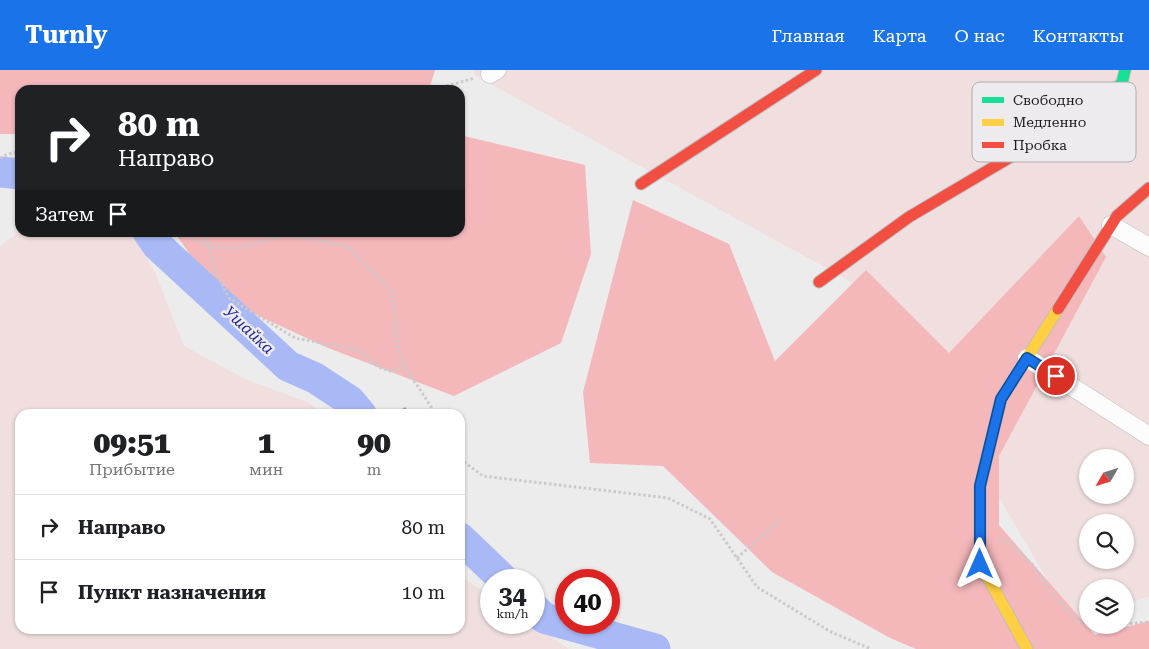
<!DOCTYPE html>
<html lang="ru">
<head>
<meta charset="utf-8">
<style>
  :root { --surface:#fff; --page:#f2f2f2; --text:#202124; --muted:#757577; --line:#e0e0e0; --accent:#1a73e8 }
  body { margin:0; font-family:"Roboto Serif",serif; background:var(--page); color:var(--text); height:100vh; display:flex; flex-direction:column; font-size:19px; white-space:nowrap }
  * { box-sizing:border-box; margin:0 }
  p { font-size:16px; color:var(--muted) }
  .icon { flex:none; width:28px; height:28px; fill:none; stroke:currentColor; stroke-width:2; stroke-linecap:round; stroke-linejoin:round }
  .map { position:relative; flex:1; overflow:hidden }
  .sheet { position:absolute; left:15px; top:339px; width:450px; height:225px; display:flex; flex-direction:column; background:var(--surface); border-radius:15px; box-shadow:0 1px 4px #0004 }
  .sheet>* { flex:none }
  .top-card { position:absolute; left:15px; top:15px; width:450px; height:152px; border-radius:15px; box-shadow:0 1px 4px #0004; background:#202124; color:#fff; overflow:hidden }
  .needle { width:32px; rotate:231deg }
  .tools { position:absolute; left:1079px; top:379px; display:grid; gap:10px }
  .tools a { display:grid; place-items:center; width:55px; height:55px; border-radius:50%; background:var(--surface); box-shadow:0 1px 4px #0004; font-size:25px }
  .speed { position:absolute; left:480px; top:499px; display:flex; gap:10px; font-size:25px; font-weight:700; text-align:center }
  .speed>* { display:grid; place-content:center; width:65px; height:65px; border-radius:50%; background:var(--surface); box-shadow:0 1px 4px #0004; line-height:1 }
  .speed small { font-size:12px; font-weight:400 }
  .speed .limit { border:8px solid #d22; background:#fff; color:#111 }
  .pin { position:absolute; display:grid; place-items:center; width:42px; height:42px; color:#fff; margin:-21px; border:2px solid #fff; border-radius:50%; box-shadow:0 1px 5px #0007 }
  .me { position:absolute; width:55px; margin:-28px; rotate:0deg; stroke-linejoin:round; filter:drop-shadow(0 0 4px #0008) }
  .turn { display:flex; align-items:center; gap:18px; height:105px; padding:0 20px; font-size:22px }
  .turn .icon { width:65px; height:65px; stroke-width:2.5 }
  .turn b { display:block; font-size:35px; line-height:42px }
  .then { display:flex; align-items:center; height:48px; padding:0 20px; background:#0003; gap:10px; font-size:19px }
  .eta { display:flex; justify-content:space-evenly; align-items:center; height:85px; text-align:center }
  .eta b { font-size:30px; font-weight:800; line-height:35px }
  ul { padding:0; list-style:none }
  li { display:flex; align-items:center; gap:15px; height:65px; padding:0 20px; border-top:1px solid var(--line) }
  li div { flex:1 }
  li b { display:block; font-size:19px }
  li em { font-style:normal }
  header { display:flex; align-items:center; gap:30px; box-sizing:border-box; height:70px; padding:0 25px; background:var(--accent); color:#fff }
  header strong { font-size:24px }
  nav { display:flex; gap:28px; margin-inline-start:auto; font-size:18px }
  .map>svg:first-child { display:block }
  .green { fill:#f1dfdf; fill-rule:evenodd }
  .forest { fill:#f4b8bb }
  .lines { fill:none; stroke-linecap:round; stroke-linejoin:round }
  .river { stroke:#a9b9f6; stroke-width:31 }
  .building { fill:#949495 }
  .street-casing { stroke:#bfbebf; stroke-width:19 }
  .fast-casing { stroke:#bfbebf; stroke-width:13 }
  .slow-casing { stroke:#bfbebf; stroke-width:13 }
  .jam-casing { stroke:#bfbebf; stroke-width:13 }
  .path { stroke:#cbcacb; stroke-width:3; stroke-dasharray:2.5 2.5; stroke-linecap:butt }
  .street { stroke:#fcfcfc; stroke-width:18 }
  .fast { stroke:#16e098; stroke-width:11 }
  .slow { stroke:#ffcf43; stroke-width:11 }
  .jam { stroke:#f24e42; stroke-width:11 }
  .route-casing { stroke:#114b97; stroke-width:12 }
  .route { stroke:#1a73e8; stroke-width:9 }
  .labels { text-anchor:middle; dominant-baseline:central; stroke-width:5; stroke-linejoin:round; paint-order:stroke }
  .water-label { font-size:16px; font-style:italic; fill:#232a8d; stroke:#eeebee }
  .key { fill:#eeebee; stroke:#afadaf; stroke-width:1 }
  .key-label { font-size:14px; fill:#1c1b1c }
</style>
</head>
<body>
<header>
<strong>Turnly</strong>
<nav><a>Главная</a><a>Карта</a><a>О нас</a><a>Контакты</a></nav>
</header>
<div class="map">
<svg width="1149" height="579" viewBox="0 0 1149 579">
  <rect width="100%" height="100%" fill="#edeced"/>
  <g class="green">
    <path d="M 473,0 L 1149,0 L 1149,527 L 1125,534 L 1125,518 L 1088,518 L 1087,545 L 1071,550 L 985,404 L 888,232 L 476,6 ZM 1088,388 L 1125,388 L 1125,425 L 1088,425 ZM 1088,452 L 1125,452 L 1125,490 L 1088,490 Z"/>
    <polygon points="20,161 20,162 133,163 155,202 184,276 245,309 307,332 324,344 20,344 20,559 460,559 460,506 491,526 491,552 530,553 569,579 0,579 0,176"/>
  </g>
  <g class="forest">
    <polygon points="0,0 435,0 429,20 20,20 20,64 0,64"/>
    <polygon points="460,65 585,95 591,184 561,273 454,326 328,278 220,228 175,163 460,162"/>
    <polygon points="633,130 729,174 775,291 866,200 949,283 1079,146 1106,187 999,386 999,455 1095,565 1149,551 1149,579 916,579 890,568 772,502 663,396 590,393 583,322"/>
  </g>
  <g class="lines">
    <g class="river">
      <polyline points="0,102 20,104"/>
      <polyline points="148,162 157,175 288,296 315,308 350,331 361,344"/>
      <polyline points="460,468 504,510"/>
      <polyline points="534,538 544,548 655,579"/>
    </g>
  </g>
  <polygon class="building" points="405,337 410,344 396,344"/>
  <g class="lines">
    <defs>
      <g id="street">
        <polyline points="490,4 497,0"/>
        <polyline points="1111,155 1149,177"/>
        <polyline points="1027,288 1149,366"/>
      </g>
      <polyline id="fast" points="1053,62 1081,45 1122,13 1125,0"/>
      <polyline id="slow" points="1027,579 980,493 980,416 1001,329 1058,239"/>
      <g id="jam">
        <polyline points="641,114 816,0"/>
        <polyline points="819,212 909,147 1053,62"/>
        <polyline points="1058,239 1117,146 1149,118"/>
      </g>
    </defs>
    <use href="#street" class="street-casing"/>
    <use href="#fast" class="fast-casing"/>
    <use href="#slow" class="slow-casing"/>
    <use href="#jam" class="jam-casing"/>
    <g class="path">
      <polyline points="432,20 475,8"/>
      <polyline points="0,88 8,84 20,82"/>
      <polyline points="181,162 210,177 236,179 288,165 347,176 392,222 398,281 405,297 436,344"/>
      <polyline points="205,162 214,198 229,228 295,268 359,280 378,297 390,301 405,297"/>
      <polyline points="460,389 483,406 668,428 710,449 757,517 831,562 871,579"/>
      <polyline points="1000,469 1010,474 1033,495 1050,521 1078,552 1088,552"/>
      <polyline points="737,488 780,450"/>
      <polyline points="1125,554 1149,552"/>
    </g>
    <use href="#street" class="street"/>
    <use href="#fast" class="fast"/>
    <use href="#slow" class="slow"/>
    <use href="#jam" class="jam"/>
  </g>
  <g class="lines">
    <defs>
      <polyline id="route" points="980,494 980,416 1001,329 1027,288 1056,306"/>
    </defs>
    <use href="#route" class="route-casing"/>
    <use href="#route" class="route"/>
  </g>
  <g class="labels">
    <g class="water-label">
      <text transform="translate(249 260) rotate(43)">Ушайка</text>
    </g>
  </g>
  <rect x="972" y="12" width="164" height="80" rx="8" class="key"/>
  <rect x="982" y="27" width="22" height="6" fill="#16e098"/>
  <rect x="982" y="49" width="22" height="7" fill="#ffcf43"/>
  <rect x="982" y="72" width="22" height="6" fill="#f24e42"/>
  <g class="key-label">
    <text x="1013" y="35">Свободно</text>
    <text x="1013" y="57">Медленно</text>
    <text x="1013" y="80">Пробка</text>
  </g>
</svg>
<div class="tools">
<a><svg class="needle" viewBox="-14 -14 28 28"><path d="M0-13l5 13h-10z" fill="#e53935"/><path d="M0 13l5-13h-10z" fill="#757577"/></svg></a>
<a><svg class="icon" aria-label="search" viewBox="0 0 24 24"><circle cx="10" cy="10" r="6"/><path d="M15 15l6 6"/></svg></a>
<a><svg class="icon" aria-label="layers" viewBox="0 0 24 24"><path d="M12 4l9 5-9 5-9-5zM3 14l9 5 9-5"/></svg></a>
</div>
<div class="speed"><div>34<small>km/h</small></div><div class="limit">40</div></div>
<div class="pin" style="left:1056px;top:306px;background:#d93025"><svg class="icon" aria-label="arrive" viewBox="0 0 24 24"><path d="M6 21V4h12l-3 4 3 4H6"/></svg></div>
<svg class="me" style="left:980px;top:494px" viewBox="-20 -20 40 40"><path d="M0-17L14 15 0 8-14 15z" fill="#1a73e8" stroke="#fff" stroke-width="4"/></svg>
<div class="top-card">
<div class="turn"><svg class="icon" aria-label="right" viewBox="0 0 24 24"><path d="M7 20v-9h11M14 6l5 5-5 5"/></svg><div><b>80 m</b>Направо</div></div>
<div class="then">Затем<svg class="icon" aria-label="arrive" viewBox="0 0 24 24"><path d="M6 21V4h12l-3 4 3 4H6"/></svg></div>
</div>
<section class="sheet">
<div class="eta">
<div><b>09:51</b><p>Прибытие</p></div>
<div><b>1</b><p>мин</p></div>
<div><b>90</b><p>m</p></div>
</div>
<ul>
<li><svg class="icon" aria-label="right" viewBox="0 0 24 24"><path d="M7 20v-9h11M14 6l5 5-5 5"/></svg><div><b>Направо</b></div><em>80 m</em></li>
<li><svg class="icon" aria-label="arrive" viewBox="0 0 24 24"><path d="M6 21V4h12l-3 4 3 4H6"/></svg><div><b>Пункт назначения</b></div><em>10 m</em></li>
</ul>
</section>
</div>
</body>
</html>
